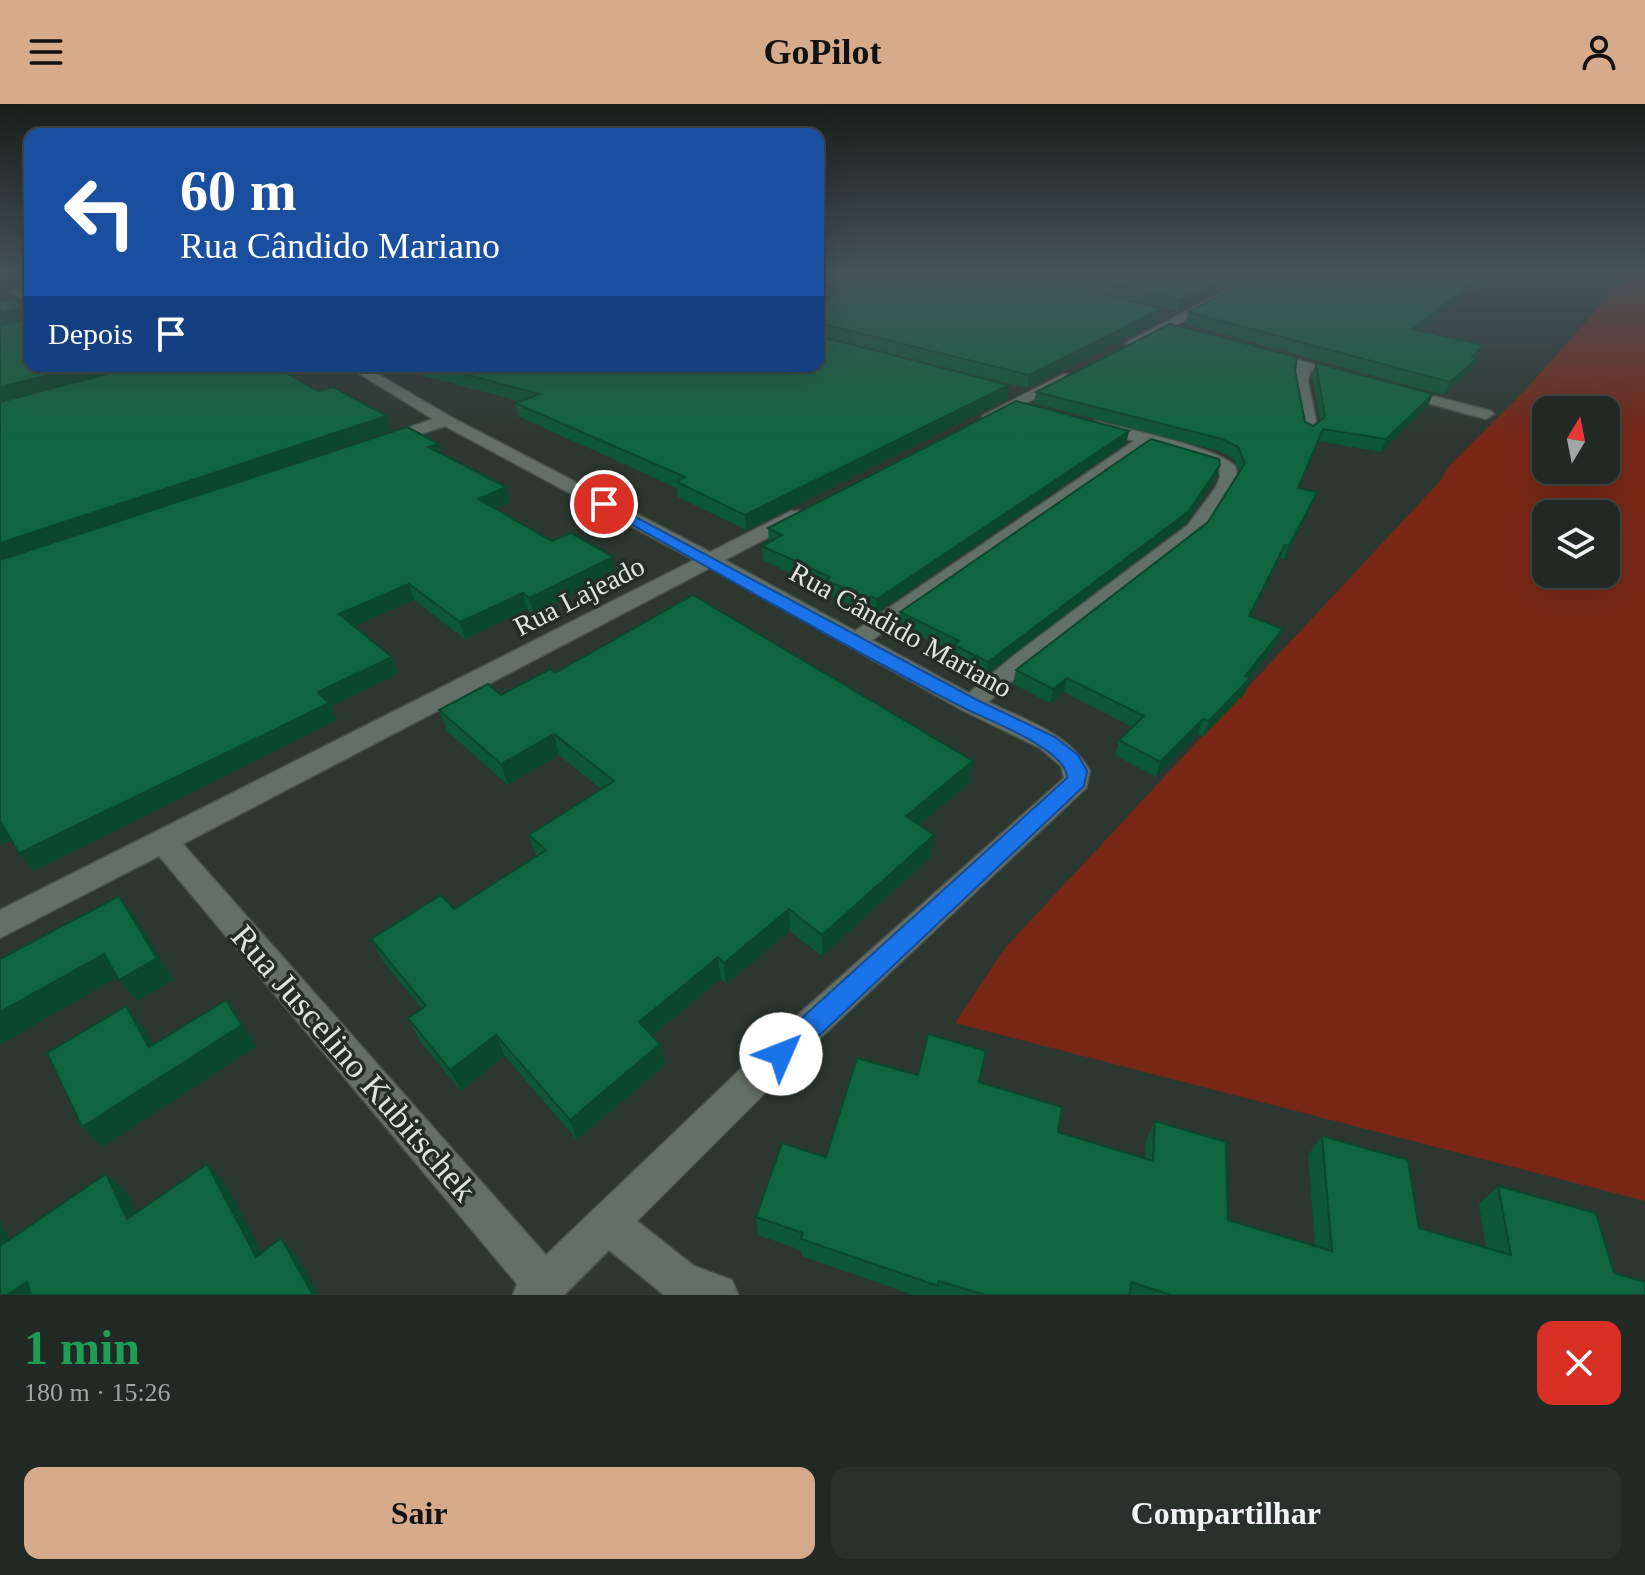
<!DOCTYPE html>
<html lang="pt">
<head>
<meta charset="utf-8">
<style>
  :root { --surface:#212924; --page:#29312c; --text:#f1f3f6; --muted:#a2a6a6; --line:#3e4541; --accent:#d6ab8b }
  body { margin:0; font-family:"Times New Roman",serif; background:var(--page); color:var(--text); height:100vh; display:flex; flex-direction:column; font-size:30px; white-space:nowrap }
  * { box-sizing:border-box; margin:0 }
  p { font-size:26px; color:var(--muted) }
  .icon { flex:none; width:44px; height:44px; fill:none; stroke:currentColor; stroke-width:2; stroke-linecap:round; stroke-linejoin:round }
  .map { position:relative; height:1191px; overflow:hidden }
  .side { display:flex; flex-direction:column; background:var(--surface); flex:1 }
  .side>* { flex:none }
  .hud { position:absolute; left:24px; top:24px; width:800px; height:244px; border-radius:16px; box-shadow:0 8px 32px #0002,0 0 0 2px var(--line); background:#1a4fa0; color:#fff; overflow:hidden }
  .needle { width:52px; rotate:10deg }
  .fabs { position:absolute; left:1532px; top:292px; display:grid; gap:16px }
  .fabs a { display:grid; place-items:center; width:88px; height:88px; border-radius:16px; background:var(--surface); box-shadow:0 8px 32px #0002,0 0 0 2px var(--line); font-size:40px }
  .pin { position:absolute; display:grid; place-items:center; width:68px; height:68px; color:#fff; margin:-34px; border:4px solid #fff; border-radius:50%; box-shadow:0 2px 8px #0007 }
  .me { position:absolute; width:88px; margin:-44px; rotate:46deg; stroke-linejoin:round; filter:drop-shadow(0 0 6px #0008) }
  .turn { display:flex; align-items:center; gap:28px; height:168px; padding:0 24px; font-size:36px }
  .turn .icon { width:104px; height:104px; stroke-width:2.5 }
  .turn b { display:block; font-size:56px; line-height:68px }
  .then { display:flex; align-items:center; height:76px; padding:0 24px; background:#0003; gap:16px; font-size:30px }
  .round { display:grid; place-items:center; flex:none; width:84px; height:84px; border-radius:16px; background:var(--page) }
  .summary { display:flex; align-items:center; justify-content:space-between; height:136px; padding:0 24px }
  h1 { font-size:48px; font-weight:700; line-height:60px; color:#1e9e55 }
  .primary-button { display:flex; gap:16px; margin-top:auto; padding:16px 24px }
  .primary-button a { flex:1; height:92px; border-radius:16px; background:var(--accent); color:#111; font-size:32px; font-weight:700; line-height:92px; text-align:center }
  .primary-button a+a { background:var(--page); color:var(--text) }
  header { display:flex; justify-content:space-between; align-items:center; height:104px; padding:0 24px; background:var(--accent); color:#111; font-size:36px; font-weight:700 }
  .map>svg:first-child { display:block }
  .green { fill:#782717; fill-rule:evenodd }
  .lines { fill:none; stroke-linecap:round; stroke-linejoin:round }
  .minor-casing { stroke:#49524c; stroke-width:3 }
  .minor { fill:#637067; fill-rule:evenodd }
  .wall { fill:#0c5735 }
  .shaded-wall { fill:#0a472b }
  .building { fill:#0e653e; stroke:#0a472b; stroke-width:2 }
  .route { fill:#1a73e8; stroke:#114b97; stroke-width:2 }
  .labels { text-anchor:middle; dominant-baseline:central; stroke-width:7; stroke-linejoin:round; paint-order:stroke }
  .street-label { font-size:28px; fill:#dee5e0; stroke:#222d26 }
  .near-street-label { font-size:34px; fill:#dee5e0; stroke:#222d26 }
</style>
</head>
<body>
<header><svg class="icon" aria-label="menu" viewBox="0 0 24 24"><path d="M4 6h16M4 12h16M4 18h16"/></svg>GoPilot<svg class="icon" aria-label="person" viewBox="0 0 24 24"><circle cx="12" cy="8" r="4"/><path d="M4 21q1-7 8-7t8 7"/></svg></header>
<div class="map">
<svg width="1645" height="1191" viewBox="0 0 1645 1191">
  <rect width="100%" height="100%" fill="#2c3730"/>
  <path class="green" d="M 1630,169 L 1645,169 L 1645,1097 L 955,919 L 1005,844 L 1441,376 L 1449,362 L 1526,285 ZM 1546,306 L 1606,306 L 1606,366 L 1546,366 ZM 1546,410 L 1606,410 L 1606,470 L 1546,470 Z"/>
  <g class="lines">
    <defs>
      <g id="minor">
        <polygon points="1260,169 1274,169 1137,242 1125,239"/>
        <polygon points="13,185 21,185 30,193 30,203 13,189"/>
        <polygon points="1259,247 1269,247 1351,272 1344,276 1310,267 1308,277 1318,326 1316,329 1310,331 1302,326 1294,277 1297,263 1259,253"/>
        <path d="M 347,262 L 364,262 L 451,313 L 710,448 L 791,407 L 803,407 L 806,411 L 803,415 L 725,456 L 855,527 L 1134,337 L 1090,325 L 1090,319 L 1096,317 C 1125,325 1217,343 1235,362 L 1238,373 L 1234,383 L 1202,429 L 1033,559 L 988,598 C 1025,616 1069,629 1090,667 L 1086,684 L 815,939 L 637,1117 L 694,1162 L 732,1176 L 738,1191 L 664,1191 L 609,1146 L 564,1191 L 513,1191 L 517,1180 L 159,752 L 0,834 L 0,806 L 694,456 L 445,322 L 391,340 L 379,340 L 379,334 L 433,315 ZM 1149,342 L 1206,358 L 1219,364 L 1220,373 L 1216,383 L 1188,421 L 1017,549 L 969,589 L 872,536 ZM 710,464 L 962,606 L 1040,644 L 1061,662 L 1064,674 L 791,917 L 546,1151 L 183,740 Z"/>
        <polygon points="1064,270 1069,271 1069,277 995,315 985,315 982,312"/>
        <polygon points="1399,283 1491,307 1494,310 1486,315 1394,290 1392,287"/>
      </g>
    </defs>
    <use href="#minor" class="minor-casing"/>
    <use href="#minor" class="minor"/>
  </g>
  <g class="wall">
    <polygon points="818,169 1160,217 1027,284 818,231 818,202 828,194 825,192"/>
    <polygon points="1021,169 1253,169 1178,208"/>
    <polygon points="1504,169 1482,186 1474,185 1420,227 1483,241 1471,267 1444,291 1185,220 1188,208"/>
    <polygon points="30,196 30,262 87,275 82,263 290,271 391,326 164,402 439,340 441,350 510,398 495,404 552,437 615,469 533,510 527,505 465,535 414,496 354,522 392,553 398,570 331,602 337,616 34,767 12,736 0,741 18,198"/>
    <polygon points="1316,259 1428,302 1381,348 1318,337 1298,384 1317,388 1312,401 1284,456 1280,454 1250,513 1283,525 1277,539 1250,574 1245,589 1203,632 1198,630 1156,673 1115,651 1119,636 1132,623 1064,588 1050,599 1013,580 1016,566 1208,418 1239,368 1234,355 1219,347 1034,299 1036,288 1295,266 1305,318 1313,322 1320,317 1312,270"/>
    <polygon points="393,262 818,262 1008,294 746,426 678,393 677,384 518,312 515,299 519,297 398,265"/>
    <polygon points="1129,327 1126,339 876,509 870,506 867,508 826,490 826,486 763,456 762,442 769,438 768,424"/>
    <polygon points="1217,372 1186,419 986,571 952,554 953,548 899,521 900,508"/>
    <polygon points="555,569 973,657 969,679 919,721 931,753 822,852 790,827 726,880 721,875 652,932 660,940 665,961 577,1036 505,952 461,987 419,936 408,914 422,905 382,856 371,835 454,805 536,753 529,731 601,685 559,651 508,681 447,627 439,606 501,591"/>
    <polygon points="918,971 979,978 1058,1028 1145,1054 1146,1036 1155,1017 1228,1116 1315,1142 1308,1051 1322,1032 1419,1124 1486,1144 1479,1100 1498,1082 1645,1191 913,1191 802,1152 801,1146 758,1131 756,1113"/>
  </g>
  <g class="shaded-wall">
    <polygon points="1235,169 1253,169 1178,208 1180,196"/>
    <polygon points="1495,169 1504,169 1482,186 1487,175"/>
    <polygon points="1479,174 1474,185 1407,237 1412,225"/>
    <polygon points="825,181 825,192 818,197 818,186"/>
    <polygon points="23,204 30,216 0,222 0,209"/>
    <polygon points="1162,205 1160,217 1027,284 1029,271"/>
    <polygon points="1483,241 1471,267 1444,291 1450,278"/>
    <polygon points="85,262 144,262 88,276 82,263"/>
    <polygon points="81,263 88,276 0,299 0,283"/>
    <polygon points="1009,281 1008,294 746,426 745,411"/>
    <polygon points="1433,290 1428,302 1381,348 1386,335"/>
    <polygon points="387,312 391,326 0,458 0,439"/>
    <polygon points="1129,327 1126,339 876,509 877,495"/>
    <polygon points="439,340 443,354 428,343"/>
    <polygon points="1220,361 1217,372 1186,419 986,571 988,558"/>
    <polygon points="506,383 510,398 482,410 478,395"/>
    <polygon points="1317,388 1312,401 1284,456 1289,442"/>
    <polygon points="1285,441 1280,454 1244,526 1249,512"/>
    <polygon points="613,453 615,469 533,510 529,494"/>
    <polygon points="409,480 414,496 346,526 339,510"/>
    <polygon points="523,489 527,505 465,535 460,518"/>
    <polygon points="871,492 870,506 867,508 867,494"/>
    <polygon points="1283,525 1277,539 1245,580 1250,574 1245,589 1203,632 1209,617"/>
    <polygon points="392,553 398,570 331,602 337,616 34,767 19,749 318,588"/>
    <polygon points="1067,574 1064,588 1050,599 1053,585"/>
    <polygon points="1203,615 1198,630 1156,673 1160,658"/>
    <polygon points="554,630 559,651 508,681 501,660"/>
    <polygon points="973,657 969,679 904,734 906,712"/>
    <polygon points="1,716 15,734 0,741 0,717"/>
    <polygon points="934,731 931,753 822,852 822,831"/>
    <polygon points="119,792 136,814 174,876 137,897 119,876"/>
    <polygon points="789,805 790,827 726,880 724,859"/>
    <polygon points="104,850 122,871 0,941 0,908"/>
    <polygon points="718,853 721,875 643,939 639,918"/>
    <polygon points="226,896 257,942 103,1043 82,1023"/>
    <polygon points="126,902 144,923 167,964 149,943"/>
    <polygon points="496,931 505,952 461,987 450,966"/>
    <polygon points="660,940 665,961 577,1036 570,1016"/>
    <polygon points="207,1060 225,1079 274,1170 256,1153"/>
    <polygon points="106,1070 127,1089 149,1134 127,1115"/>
    <polygon points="0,1114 19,1164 0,1151"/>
    <polygon points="281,1134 297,1152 320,1191 313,1191"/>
    <polygon points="27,1178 46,1191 7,1191"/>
  </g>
  <g class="building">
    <polygon points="818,169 1021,169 1162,205 1029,271 818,219 818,202 837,187 825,181 818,186"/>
    <polygon points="1067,169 1235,169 1180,196"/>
    <polygon points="1263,169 1495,169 1487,175 1479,174 1412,225 1483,241 1472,253 1477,254 1450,278 1188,208"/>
    <polygon points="17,194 18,198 30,196 30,262 81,263 0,283 0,221 27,215 27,207 23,204 0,209 0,197"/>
    <polygon points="1170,220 1297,253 1295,266 1305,318 1313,322 1325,313 1316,259 1433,290 1386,335 1323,325 1298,384 1317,388 1289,442 1285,441 1249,512 1283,525 1245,572 1250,574 1209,617 1203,615 1160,658 1119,636 1144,612 1067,574 1053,585 1016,566 1208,418 1245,359 1238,343 1222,335 1036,288"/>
    <polygon points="818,232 1009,281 745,411 677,378 685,373 515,299 540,290 433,262 818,262"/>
    <polygon points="138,262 286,262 286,269 318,287 333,283 387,312 0,439 0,298"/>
    <polygon points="1016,297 1129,327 877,495 871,492 867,494 826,476 830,473 762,442 782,431 768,424"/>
    <polygon points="407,323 439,340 428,343 506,383 478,395 552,437 571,429 613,453 529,494 523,489 460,518 409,480 339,510 392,553 318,588 329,599 19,749 0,717 0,456"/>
    <polygon points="1151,335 1219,355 1220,361 1189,407 988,558 954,541 959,537 900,508"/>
    <polygon points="693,491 973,657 906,712 934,731 822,831 789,805 724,859 718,853 639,918 660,940 570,1016 496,931 450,966 408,914 426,902 371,835 441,791 454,805 546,746 529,731 614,677 554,630 501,660 439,606 488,580 501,591 550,565 555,569"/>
    <polygon points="119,792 157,854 119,876 104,850 0,908 0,855"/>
    <polygon points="226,896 242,921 82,1023 47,949 126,902 149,943"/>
    <polygon points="928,930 986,947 979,978 1062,1003 1058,1028 1153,1057 1155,1017 1226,1038 1228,1116 1332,1147 1322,1032 1408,1056 1419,1124 1511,1151 1498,1082 1596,1109 1614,1169 1645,1178 1645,1191 1171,1191 1131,1178 1130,1191 985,1191 939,1177 938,1182 801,1135 803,1129 756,1113 782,1039 826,1053 857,954 918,971"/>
    <polygon points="207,1060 256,1153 281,1134 313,1191 31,1191 27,1178 7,1191 0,1191 0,1142 106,1070 127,1115"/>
  </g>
  <linearGradient id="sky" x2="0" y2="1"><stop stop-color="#181e1a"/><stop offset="0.5" stop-color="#455359"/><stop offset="1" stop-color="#455359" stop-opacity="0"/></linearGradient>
  <rect width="1645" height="336" fill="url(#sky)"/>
  <path class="route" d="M 604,396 L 977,596 L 1055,633 L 1078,651 L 1087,667 L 1084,682 L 791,958 L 781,962 L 772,958 L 768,950 L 772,941 L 1067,674 C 1068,646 990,617 966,605 C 842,542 722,470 600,403 L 598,400 Z"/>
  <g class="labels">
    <g class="street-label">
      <text transform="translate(579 492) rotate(-27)">Rua Lajeado</text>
      <text transform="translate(901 526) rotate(29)">Rua Cândido Mariano</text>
    </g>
    <g class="near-street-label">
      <text transform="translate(354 959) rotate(49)">Rua Juscelino Kubitschek</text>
    </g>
  </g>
</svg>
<div class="fabs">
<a><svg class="needle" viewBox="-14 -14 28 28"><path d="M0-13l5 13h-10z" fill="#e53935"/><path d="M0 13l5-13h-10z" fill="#a2a6a6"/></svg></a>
<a><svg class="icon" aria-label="layers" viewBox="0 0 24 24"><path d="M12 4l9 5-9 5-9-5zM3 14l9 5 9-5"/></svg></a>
</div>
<div class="pin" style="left:604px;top:400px;background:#d93025"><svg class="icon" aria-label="arrive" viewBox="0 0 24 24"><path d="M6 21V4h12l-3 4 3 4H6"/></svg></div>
<svg class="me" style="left:781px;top:950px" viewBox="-20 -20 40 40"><circle r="19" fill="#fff"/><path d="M0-13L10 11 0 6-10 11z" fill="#1a73e8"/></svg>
<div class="hud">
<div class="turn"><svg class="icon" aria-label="left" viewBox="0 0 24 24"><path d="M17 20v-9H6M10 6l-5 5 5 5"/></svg><div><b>60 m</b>Rua Cândido Mariano</div></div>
<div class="then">Depois<svg class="icon" aria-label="arrive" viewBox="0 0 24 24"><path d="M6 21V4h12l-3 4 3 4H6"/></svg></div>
</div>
</div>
<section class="side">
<div class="summary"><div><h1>1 min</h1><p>180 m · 15:26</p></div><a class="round" style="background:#d93025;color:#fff"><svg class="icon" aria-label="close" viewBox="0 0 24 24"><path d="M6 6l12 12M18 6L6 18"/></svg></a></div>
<div class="primary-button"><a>Sair</a><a>Compartilhar</a></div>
</section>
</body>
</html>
